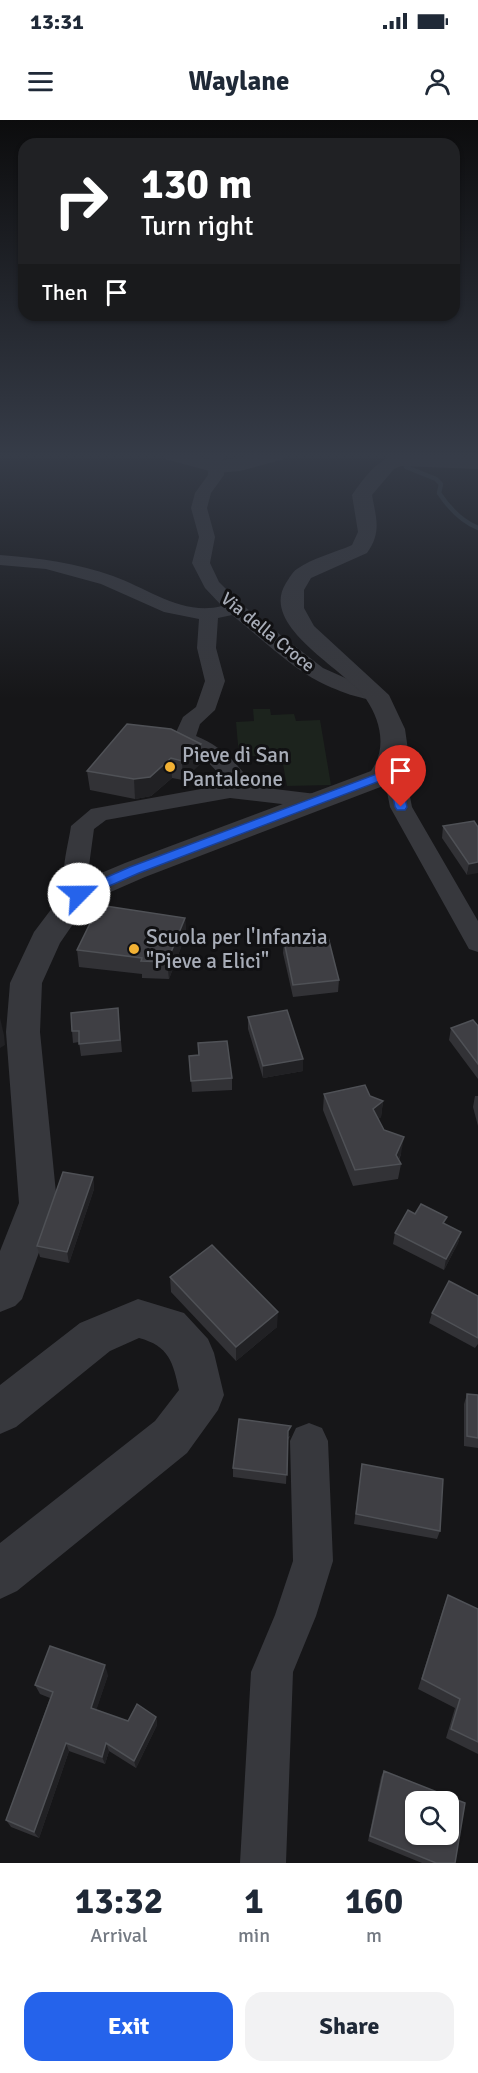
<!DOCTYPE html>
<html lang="en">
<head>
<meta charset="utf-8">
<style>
  :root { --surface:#fff; --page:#f2f2f3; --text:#1f2937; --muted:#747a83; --accent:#2563eb }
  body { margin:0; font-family:Signika,sans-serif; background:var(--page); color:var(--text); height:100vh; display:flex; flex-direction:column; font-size:22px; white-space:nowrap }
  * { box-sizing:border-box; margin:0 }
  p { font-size:20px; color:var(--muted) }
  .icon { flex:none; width:33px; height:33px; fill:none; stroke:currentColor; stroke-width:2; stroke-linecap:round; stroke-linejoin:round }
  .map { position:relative; height:1743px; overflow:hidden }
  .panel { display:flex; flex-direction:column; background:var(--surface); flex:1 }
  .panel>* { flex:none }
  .top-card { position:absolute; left:18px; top:18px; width:442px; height:183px; border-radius:18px; box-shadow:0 2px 4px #0004; background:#202124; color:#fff; overflow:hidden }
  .fabs { position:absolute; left:405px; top:1671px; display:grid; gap:12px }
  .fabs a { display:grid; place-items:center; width:54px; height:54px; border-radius:12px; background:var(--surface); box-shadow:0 2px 4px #0004; font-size:30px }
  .pin { position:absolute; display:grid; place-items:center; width:51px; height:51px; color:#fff; margin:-62px -26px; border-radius:50% 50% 50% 0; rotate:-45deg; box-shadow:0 0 6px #0007 }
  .pin .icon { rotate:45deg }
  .me { position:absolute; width:66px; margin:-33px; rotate:67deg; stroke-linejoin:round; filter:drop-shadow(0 0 4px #0008) }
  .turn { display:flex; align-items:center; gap:21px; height:126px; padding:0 24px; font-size:27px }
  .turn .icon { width:78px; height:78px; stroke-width:2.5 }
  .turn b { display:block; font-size:42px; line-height:51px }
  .then { display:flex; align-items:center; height:57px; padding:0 24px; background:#0003; gap:12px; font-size:22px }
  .eta { display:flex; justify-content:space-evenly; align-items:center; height:102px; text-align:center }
  .eta b { font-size:36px; font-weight:700; line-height:42px }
  .cta { display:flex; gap:12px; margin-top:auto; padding:12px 24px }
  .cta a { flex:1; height:69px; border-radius:18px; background:var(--accent); color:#fff; font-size:24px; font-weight:700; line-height:69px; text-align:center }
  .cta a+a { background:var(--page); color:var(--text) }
  .status { display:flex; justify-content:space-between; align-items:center; height:42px; padding:0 30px; background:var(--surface); direction:ltr }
  .status svg { height:16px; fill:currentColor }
  header { display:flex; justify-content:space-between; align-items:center; height:78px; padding:0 24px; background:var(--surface); font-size:27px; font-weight:700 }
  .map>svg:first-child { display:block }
  .green { fill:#1c231d }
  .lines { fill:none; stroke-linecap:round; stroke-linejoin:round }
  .stream { stroke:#2c353c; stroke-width:4.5 }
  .minor { fill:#37383d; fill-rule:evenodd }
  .tertiary { fill:#37383d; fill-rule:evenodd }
  .wall { fill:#323236 }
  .shaded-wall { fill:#212124 }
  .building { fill:#3f3f44; stroke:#4f5156; stroke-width:1.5; fill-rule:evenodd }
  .route { fill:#2563eb; stroke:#184099; stroke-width:1.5 }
  .poi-dot { fill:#f2b134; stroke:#111113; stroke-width:2 }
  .labels { text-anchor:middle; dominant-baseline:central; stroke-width:6; stroke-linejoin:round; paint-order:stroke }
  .far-street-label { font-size:18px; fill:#a8adb8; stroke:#111113 }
  .poi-label { font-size:21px; fill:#a8adb8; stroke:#111113; text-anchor:start }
</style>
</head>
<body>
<div class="status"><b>13:31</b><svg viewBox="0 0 49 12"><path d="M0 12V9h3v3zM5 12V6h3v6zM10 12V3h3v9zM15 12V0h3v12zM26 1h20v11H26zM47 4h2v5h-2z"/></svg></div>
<header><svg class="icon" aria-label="menu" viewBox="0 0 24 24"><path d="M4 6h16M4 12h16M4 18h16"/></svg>Waylane<svg class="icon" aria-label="person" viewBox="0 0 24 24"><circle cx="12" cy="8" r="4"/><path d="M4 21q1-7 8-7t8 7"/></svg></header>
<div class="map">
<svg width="478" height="1743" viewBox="0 0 478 1743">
  <rect width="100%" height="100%" fill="#161618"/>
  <polygon class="green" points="253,589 270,589 271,595 294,594 296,601 320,600 331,665 287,666 283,644 258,645 257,636 239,636 236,602 254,601"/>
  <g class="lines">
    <path class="stream" d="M 406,347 L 436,359 L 441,364 L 439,373 C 449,388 461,401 478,408"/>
    <g class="minor">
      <path d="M 209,335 L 223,335 L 224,355 L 211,373 L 207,388 L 215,417 L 210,443 L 219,462 L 241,484 L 323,548 L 361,565 L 384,571 L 387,575 L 384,579 C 366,584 325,566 309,556 C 283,540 256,514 232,495 L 218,498 L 216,528 L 225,561 L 215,590 L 200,604 L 196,616 C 219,625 237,642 251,663 L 249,666 L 316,674 L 324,676 L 327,681 L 324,686 L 316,688 L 230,678 L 106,700 L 94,709 L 88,753 L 91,774 L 88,780 L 79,782 L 70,780 C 57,759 68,728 71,706 L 91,689 L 223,665 L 227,662 L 202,636 L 176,624 L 173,619 L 183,597 L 196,587 L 205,561 L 197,528 L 199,499 L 164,492 L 101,464 L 46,449 L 0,445 L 0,435 C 39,438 77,443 113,456 C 149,469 183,496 222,486 L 205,468 L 192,443 L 199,417 L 191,388 L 195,373 L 208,355 Z"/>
      <polygon points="392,634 400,636 403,641 412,687 478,801 478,832 469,829 390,687 381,641 384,636"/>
      <polygon points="309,1303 322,1308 328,1321 333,1441 316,1496 293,1552 286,1743 240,1743 251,1552 275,1495 293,1441 290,1321 296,1308"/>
    </g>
    <g class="tertiary">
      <polygon points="162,335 191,335 217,341 258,335 287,335 284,339 240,351 217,353 165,339"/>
      <path d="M 397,335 L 478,337 L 478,349 L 401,346 L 394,349 L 372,375 C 376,398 382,412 367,433 L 311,458 L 304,470 L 304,488 L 314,506 L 389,575 L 405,609 L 408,630 L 405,641 L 391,663 L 145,757 L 90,781 L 82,791 L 60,823 L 42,863 L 40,912 L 57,1083 L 22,1179 L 15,1186 L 0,1192 L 0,1131 L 19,1083 L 6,912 L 10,863 L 34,812 L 68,767 L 125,743 L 371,651 C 387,629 381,601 366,579 C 347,550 258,507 286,463 C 289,459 292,452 297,449 C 312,438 334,433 352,425 L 358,412 L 352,375 C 364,358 376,340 397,335 Z"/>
      <path d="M 138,1179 L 184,1193 L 208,1219 L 214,1233 L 224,1275 L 218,1290 L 187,1333 L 17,1471 L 0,1479 L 0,1423 L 155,1301 L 179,1270 C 173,1242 169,1226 139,1218 L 110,1231 L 16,1307 L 0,1314 L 0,1265 L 80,1203 Z"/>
    </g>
  </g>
  <g class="wall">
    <polygon points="127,604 201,643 183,660 172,658 151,676 135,679 90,670 87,651"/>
    <polygon points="443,706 478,707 467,755 442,718"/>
    <polygon points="185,798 186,814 169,859 142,858 142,854 79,847 77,830"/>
    <polygon points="284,821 339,860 338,872 293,877 283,833"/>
    <polygon points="118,888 122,932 81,936 79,922 73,923 72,911"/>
    <polygon points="248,897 303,951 263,958 248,909"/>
    <polygon points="478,906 478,959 449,920 451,908"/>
    <polygon points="198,923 232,958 232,970 192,972 189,936 198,935"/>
    <polygon points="324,974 370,976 383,981 381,997 378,999 384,1010 401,1034 399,1040 401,1044 398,1059 353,1066 323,990"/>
    <polygon points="475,976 478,976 478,1006 473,987"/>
    <polygon points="93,1057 94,1069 69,1143 40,1137 37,1126"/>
    <polygon points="415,1094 445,1104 461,1112 458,1123 444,1150 393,1124 395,1113"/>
    <polygon points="170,1157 277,1207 236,1241 171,1172"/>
    <polygon points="478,1176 478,1224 475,1228 429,1203 432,1193"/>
    <polygon points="467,1274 478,1275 478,1328 464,1326 464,1284"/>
    <polygon points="290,1316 288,1320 286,1364 233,1357 233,1348"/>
    <polygon points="362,1344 440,1411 437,1419 354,1404"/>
    <polygon points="448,1475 478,1489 478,1634 446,1618 455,1588 418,1569 444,1486"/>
    <polygon points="108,1555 96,1590 128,1601 156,1597 157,1605 136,1648 109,1631 105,1644 69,1631 39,1718 11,1707 6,1700 50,1578 40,1574 35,1565"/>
    <polygon points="384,1651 455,1743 422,1743 368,1721 381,1657"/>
  </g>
  <g class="shaded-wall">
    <polygon points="201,624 201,643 183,660 182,641"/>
    <polygon points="171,638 172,658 151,676 135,679 134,659"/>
    <polygon points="478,742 478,753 467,755 469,744"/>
    <polygon points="185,798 186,814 169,859 167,842"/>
    <polygon points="0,898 4,915 5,925 0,928"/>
    <polygon points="303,939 303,951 263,958 263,946"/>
    <polygon points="383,981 381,997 371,1005 373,989"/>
    <polygon points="404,1017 401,1034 396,1044 396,1035"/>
    <polygon points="93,1057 94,1069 69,1143 67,1132"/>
    <polygon points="461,1112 458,1123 444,1150 446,1139"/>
    <polygon points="278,1192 277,1207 236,1241 236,1227"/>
    <polygon points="105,1545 108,1555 94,1597 91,1588"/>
    <polygon points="156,1597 157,1605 136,1648 134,1641"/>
    <polygon points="66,1623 69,1631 39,1718 34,1712"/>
    <polygon points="106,1623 109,1631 105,1644 102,1637"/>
  </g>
  <g class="building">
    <polygon points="127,604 171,609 201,624 182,641 171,638 150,657 134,659 87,651"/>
    <polygon points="474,701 478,707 478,742 469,744 443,706"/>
    <polygon points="99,785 185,798 167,842 141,841 142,838 77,830"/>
    <polygon points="328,817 339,860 293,865 284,821"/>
    <polygon points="118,888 120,920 79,924 79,911 72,911 71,893"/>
    <polygon points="287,890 303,939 263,946 248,897"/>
    <polygon points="473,900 478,906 478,944 451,908"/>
    <polygon points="227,921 232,958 191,961 189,936 199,935 198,923"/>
    <polygon points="365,965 370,976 383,981 373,989 384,1010 404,1017 396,1035 401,1044 355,1050 324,974"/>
    <polygon points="63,1052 93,1057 67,1132 37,1126"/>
    <polygon points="421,1084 447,1097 443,1103 461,1112 446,1139 395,1113 408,1090 415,1094"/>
    <polygon points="212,1125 278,1192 236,1227 170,1157"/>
    <polygon points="449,1161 478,1176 478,1218 432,1193"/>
    <polygon points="467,1274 478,1275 478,1318 467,1316"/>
    <polygon points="239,1299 291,1306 288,1311 287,1355 233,1348"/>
    <polygon points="362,1344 443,1359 440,1411 356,1394"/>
    <polygon points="448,1475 478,1489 478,1622 451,1609 460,1579 422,1559"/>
    <polygon points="50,1526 105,1545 91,1588 128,1601 137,1584 156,1597 134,1641 106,1623 102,1637 66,1623 34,1712 6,1700 53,1572 35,1565"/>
    <path d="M 384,1651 L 465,1683 L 455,1743 L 436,1743 L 370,1716 ZM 416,1682 L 448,1682 L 448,1714 L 416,1714 Z"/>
  </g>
  <linearGradient id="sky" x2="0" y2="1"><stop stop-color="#0c0c0d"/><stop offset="0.58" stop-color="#363c48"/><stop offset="1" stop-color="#363c48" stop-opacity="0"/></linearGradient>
  <rect width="478" height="579" fill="url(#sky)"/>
  <polygon class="route" points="392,638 397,641 407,687 405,690 397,690 395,687 388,654 385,659 139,753 84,777 79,778 73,774 75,771 130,747 377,654 388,639"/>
  <g class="poi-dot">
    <circle cx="170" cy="647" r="6"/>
    <circle cx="134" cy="829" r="6"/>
  </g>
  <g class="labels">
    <g class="far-street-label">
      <text transform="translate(268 512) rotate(39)">Via della Croce</text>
    </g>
    <g class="poi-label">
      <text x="182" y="635">Pieve di San<tspan x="182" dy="24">Pantaleone</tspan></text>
      <text x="146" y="817">Scuola per l'Infanzia<tspan x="146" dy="24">"Pieve a Elici"</tspan></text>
    </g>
  </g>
</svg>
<div class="fabs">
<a><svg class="icon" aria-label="search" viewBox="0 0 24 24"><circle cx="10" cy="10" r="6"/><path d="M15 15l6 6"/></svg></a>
</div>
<div class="pin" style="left:401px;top:687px;background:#d93025"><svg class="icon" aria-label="arrive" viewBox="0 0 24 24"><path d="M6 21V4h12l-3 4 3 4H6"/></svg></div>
<svg class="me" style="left:79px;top:774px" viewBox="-20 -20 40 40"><circle r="19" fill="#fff"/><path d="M0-13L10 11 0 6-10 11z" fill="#2563eb"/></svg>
<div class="top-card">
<div class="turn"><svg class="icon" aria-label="right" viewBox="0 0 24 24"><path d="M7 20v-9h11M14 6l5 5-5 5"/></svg><div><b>130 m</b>Turn right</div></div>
<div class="then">Then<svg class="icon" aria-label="arrive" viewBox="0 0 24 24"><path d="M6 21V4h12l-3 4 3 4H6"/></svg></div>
</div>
</div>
<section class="panel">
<div class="eta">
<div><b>13:32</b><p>Arrival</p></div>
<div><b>1</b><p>min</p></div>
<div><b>160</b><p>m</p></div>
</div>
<div class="cta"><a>Exit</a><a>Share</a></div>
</section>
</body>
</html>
